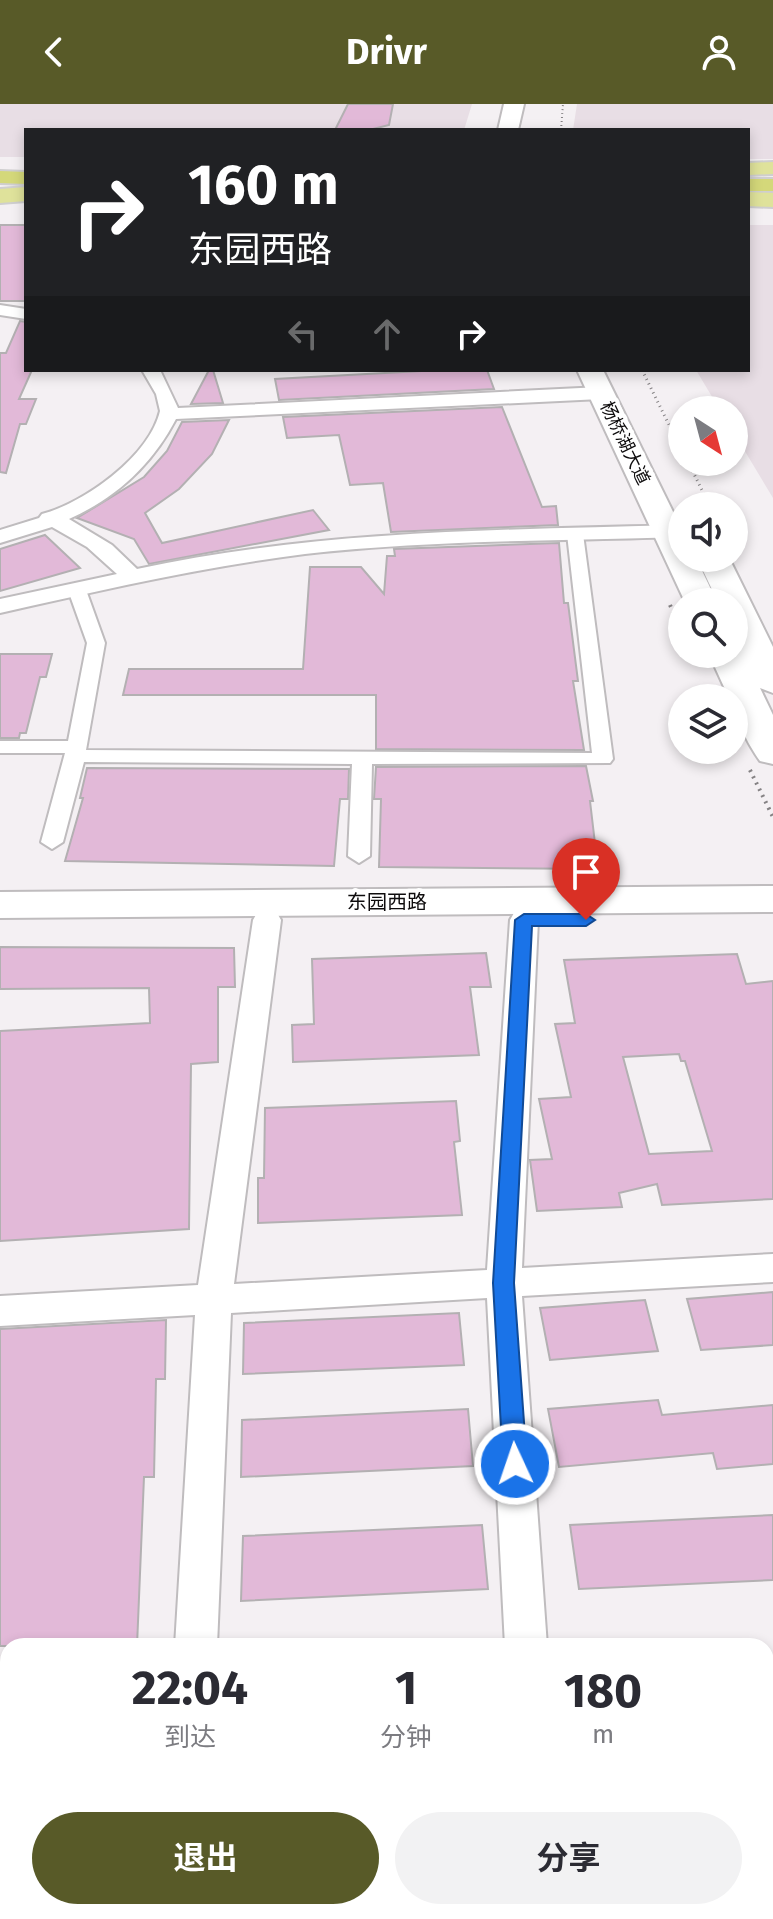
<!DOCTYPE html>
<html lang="zh">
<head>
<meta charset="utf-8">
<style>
  :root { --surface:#fff; --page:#f2f2f3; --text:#2b2b33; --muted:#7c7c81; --accent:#585a28 }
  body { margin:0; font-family:"Fira Sans","Noto Sans SC",sans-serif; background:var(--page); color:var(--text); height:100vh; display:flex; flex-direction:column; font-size:30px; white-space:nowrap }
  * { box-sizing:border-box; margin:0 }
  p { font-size:26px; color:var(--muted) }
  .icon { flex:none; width:44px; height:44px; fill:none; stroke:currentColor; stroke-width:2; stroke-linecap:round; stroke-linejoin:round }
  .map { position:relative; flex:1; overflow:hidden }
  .sheet { position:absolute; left:0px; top:1534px; width:774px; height:282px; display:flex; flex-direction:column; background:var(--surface); border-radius:24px 24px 0 0; box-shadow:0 4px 12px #0003 }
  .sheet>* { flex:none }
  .hud { position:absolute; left:24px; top:24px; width:726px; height:244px; border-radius:0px; box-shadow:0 4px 12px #0003; background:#202124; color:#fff; overflow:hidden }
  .needle { width:52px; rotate:144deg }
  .tools { position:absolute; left:668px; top:292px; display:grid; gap:16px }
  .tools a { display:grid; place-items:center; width:80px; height:80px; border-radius:50%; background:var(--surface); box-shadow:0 4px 12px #0003; font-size:40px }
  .pin { position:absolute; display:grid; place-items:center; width:68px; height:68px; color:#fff; margin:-82px -34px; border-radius:50% 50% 50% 0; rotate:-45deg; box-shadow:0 0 8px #0007 }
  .pin .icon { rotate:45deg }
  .me { position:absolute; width:88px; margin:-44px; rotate:357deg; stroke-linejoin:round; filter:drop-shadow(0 0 6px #0008) }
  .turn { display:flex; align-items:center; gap:28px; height:168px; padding:0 32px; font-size:36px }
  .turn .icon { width:104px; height:104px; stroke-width:2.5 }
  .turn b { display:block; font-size:56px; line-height:68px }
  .lanes { display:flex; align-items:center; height:76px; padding:0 32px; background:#0003; justify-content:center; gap:40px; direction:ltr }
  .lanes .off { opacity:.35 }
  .eta { display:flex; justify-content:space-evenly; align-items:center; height:136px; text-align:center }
  .eta b { font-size:48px; font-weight:700; line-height:56px }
  .primary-button { display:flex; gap:16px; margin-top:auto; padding:16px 32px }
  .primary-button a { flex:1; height:92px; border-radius:48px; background:var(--accent); color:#fff; font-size:32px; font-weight:700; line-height:92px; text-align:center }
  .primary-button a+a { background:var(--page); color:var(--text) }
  header { display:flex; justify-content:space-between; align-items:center; height:104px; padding:0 32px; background:var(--accent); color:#fff; font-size:36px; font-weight:700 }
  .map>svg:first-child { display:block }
  .built { fill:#e8dee5 }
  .green { fill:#f1d2e9 }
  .building { fill:#e2b9d8; stroke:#b3b0b2; stroke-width:2; fill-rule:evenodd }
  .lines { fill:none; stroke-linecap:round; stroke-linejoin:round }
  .pedestrian-casing { stroke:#bfbcbe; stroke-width:4 }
  .minor-casing { stroke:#bfbcbe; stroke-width:4 }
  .secondary-casing { stroke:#bfbcbe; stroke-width:4 }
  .primary-casing { stroke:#cfcecf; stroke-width:4 }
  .trunk-casing { stroke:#cfcecf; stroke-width:4 }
  .path-far2 { stroke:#858284; stroke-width:2; stroke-dasharray:1 3; stroke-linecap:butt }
  .path-far1 { stroke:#858284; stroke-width:3; stroke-dasharray:1 4; stroke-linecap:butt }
  .path { stroke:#858284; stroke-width:4; stroke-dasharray:2 5; stroke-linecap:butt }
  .pedestrian { fill:#fff; fill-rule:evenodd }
  .minor { fill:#fff; fill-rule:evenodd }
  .secondary { fill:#fff; fill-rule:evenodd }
  .primary { fill:#dfe29b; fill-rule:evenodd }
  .trunk { fill:#d4d87a; fill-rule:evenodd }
  .route { fill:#1a73e8; stroke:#114b97; stroke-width:2 }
  .labels { text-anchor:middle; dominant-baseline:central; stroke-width:8; stroke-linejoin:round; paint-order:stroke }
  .far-street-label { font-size:18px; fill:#0e0c0d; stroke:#fff }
  .street-label { font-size:20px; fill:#0e0c0d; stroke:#fff }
</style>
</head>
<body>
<header><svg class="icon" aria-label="back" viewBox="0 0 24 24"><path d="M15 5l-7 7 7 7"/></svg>Drivr<svg class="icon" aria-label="person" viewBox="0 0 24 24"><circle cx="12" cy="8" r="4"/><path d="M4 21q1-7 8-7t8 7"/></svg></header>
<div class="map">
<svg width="773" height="1815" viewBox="0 0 773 1815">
  <rect width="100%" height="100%" fill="#f4f0f3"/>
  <g class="built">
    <polygon points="0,0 472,0 464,26 26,26 26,53 0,53"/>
    <polygon points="577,0 773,0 773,55 748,55 748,26 573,26"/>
    <polygon points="748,121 773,121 773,394 734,329 734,306 720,306 696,266 748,266"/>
  </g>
  <polygon class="green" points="0,1704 8,1704 8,1808 145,1808 144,1815 0,1815"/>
  <g class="building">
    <polygon points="348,0 393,0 389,21 369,26 335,26"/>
    <rect x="0" y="121" width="26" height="76"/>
    <polygon points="20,217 26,218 26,266 32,266 19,295 36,295 26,320 20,320 6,369 0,368 0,249 6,249"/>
    <polygon points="209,266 213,266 223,299 191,300"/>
    <polygon points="440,266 487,266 494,285 279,296 275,275"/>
    <polygon points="502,303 542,403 556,402 558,421 391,428 383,379 350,381 339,331 287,334 283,313"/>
    <polygon points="229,316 212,350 179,385 145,409 162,439 313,406 329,426 149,460 134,435 77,414 144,373 167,347 182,318"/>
    <polygon points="45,431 80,464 0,487 0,445"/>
    <polygon points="559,439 564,499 568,499 578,577 573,577 584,646 376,645 376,591 123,591 129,565 303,565 310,463 361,463 384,490 387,452 395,452 394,445"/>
    <polygon points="0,550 52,550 46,573 40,573 26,629 20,629 19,634 0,634"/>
    <polygon points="586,662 593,697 590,697 598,765 379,763 381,695 374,695 376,663"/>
    <polygon points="87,664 349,665 348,695 340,695 334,762 65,757 83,694 80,694"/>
    <polygon points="0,843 234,844 235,883 218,883 218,958 191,960 189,1125 0,1137 0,927 150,919 149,884 0,885"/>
    <polygon points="486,849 491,883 470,883 479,951 293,958 292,921 314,920 312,855"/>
    <path d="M 737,850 L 746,880 L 773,877 L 773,1095 L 662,1101 L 657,1080 L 619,1089 L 622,1103 L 537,1107 L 530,1056 L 552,1055 L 539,995 L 571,993 L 555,920 L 575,919 L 564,856 ZM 679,950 L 681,957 L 685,957 L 712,1047 L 649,1050 L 623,953 Z"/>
    <polygon points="456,997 460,1037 454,1038 462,1111 258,1119 258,1074 264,1074 265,1004"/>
    <polygon points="773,1188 773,1241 701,1246 687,1195"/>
    <polygon points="645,1196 658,1247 550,1256 540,1204"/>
    <polygon points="459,1209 464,1261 243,1270 244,1219"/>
    <polygon points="166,1216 165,1275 156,1275 154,1373 144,1373 137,1542 0,1542 0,1225"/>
    <polygon points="658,1296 662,1311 773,1301 773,1360 717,1365 713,1349 559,1363 548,1305"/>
    <polygon points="468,1305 473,1362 241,1373 242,1316"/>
    <polygon points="773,1411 773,1476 579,1485 570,1421"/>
    <polygon points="482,1421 488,1485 241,1497 243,1432"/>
  </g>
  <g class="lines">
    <defs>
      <polygon id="pedestrian" points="575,425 583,430 613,655 610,659 372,660 370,752 359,759 348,752 352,660 84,658 63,738 52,745 41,738 65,649 0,649 0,637 68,637 87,539 68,486 71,482 77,481 86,486 105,539 86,646 592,649 567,430"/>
      <g id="minor">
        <polygon points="0,201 26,205 26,215 0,211"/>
        <path d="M 142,266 L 160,266 L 178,304 L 601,283 L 610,289 L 601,295 L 176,315 C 152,361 116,394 69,415 L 112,441 L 137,465 C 316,426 500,426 682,421 L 682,433 C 557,437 430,436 305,450 C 202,463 101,486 0,509 L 0,495 L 117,470 L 87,443 L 52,423 L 0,439 L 0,426 L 39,414 L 42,410 C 84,399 149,353 160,307 L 156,290 Z"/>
        <polygon points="267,807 277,809 281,816 234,1180 487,1166 510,816 514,809 524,807 534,809 538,816 522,1164 773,1150 773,1178 522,1192 547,1542 505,1542 487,1194 231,1209 217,1542 175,1542 195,1211 0,1222 0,1192 198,1181 253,816 257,809"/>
        <rect x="0" y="1663" width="8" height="44"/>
        <rect x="159" y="1808" width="46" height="7"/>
        <rect x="520" y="1808" width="46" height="7"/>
      </g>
      <g id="secondary">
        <polygon points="504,0 524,0 518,26 498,26"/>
        <polygon points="577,266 603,266 682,426 682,454 696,454 717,498 685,498"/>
        <path d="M 697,454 L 729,454 L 773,543 L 773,589 L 760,584 L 773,611 L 773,660 L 760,657 C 748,640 734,614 734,594 L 729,594 L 709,550 L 734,550 L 734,542 L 741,546 L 734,532 L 734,498 L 718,498 Z"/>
        <polygon points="773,782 773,808 0,814 0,788"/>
      </g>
      <g id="primary">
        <polygon points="773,58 773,70 748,71 748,59"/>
        <polygon points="26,83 26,97 0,99 0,85"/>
        <polygon points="748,88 773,89 773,103 748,102"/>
      </g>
      <g id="trunk">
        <polygon points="0,67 26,68 26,80 0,79"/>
        <rect x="748" y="75" width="25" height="12"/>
      </g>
    </defs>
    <use href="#pedestrian" class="pedestrian-casing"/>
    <use href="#minor" class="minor-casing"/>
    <use href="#secondary" class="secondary-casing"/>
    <use href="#primary" class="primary-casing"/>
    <use href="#trunk" class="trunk-casing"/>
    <polyline class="path-far2" points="561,26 563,0"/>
    <g class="path-far1">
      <polyline points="642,266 682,347"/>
      <polyline points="688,358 710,402"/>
    </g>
    <g class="path">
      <polyline points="670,501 682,526"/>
      <polyline points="750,666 773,713"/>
    </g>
    <use href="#pedestrian" class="pedestrian"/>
    <use href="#minor" class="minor"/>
    <use href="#secondary" class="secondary"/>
    <use href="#primary" class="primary"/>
    <use href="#trunk" class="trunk"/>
  </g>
  <polygon class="route" points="524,810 586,810 595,816 586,822 532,822 514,1179 527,1360 523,1368 515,1371 507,1368 503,1360 493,1179 515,816"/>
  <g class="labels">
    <g class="far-street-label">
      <text transform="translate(625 339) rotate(64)">杨桥湖大道</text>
    </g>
    <g class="street-label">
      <text x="387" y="798">东园西路</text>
    </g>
  </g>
</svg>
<div class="tools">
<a><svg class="needle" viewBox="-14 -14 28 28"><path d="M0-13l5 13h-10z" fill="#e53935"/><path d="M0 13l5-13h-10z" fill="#7c7c81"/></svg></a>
<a><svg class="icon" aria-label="sound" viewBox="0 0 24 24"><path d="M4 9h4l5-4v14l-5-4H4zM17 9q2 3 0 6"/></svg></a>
<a><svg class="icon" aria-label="search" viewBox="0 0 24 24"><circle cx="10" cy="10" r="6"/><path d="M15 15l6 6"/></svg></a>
<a><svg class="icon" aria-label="layers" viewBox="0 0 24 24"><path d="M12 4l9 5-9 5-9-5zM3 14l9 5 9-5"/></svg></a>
</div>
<div class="pin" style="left:586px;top:816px;background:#d93025"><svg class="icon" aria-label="arrive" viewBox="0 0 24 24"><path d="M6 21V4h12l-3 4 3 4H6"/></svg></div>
<svg class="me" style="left:515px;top:1360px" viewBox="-20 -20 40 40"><circle r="17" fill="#1a73e8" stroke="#fff" stroke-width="3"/><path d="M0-11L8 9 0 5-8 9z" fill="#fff"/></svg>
<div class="hud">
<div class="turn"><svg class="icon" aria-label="right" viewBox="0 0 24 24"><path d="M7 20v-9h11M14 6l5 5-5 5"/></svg><div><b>160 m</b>东园西路</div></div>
<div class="lanes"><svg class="icon off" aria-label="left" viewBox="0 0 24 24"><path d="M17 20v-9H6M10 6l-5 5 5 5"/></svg><svg class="icon off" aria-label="ahead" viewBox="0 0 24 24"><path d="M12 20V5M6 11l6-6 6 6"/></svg><svg class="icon" aria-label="right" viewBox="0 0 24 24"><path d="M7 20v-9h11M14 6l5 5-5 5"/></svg></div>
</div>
<section class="sheet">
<div class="eta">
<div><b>22:04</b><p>到达</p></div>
<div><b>1</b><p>分钟</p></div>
<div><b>180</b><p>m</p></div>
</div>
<div class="primary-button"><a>退出</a><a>分享</a></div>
</section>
</div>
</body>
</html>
